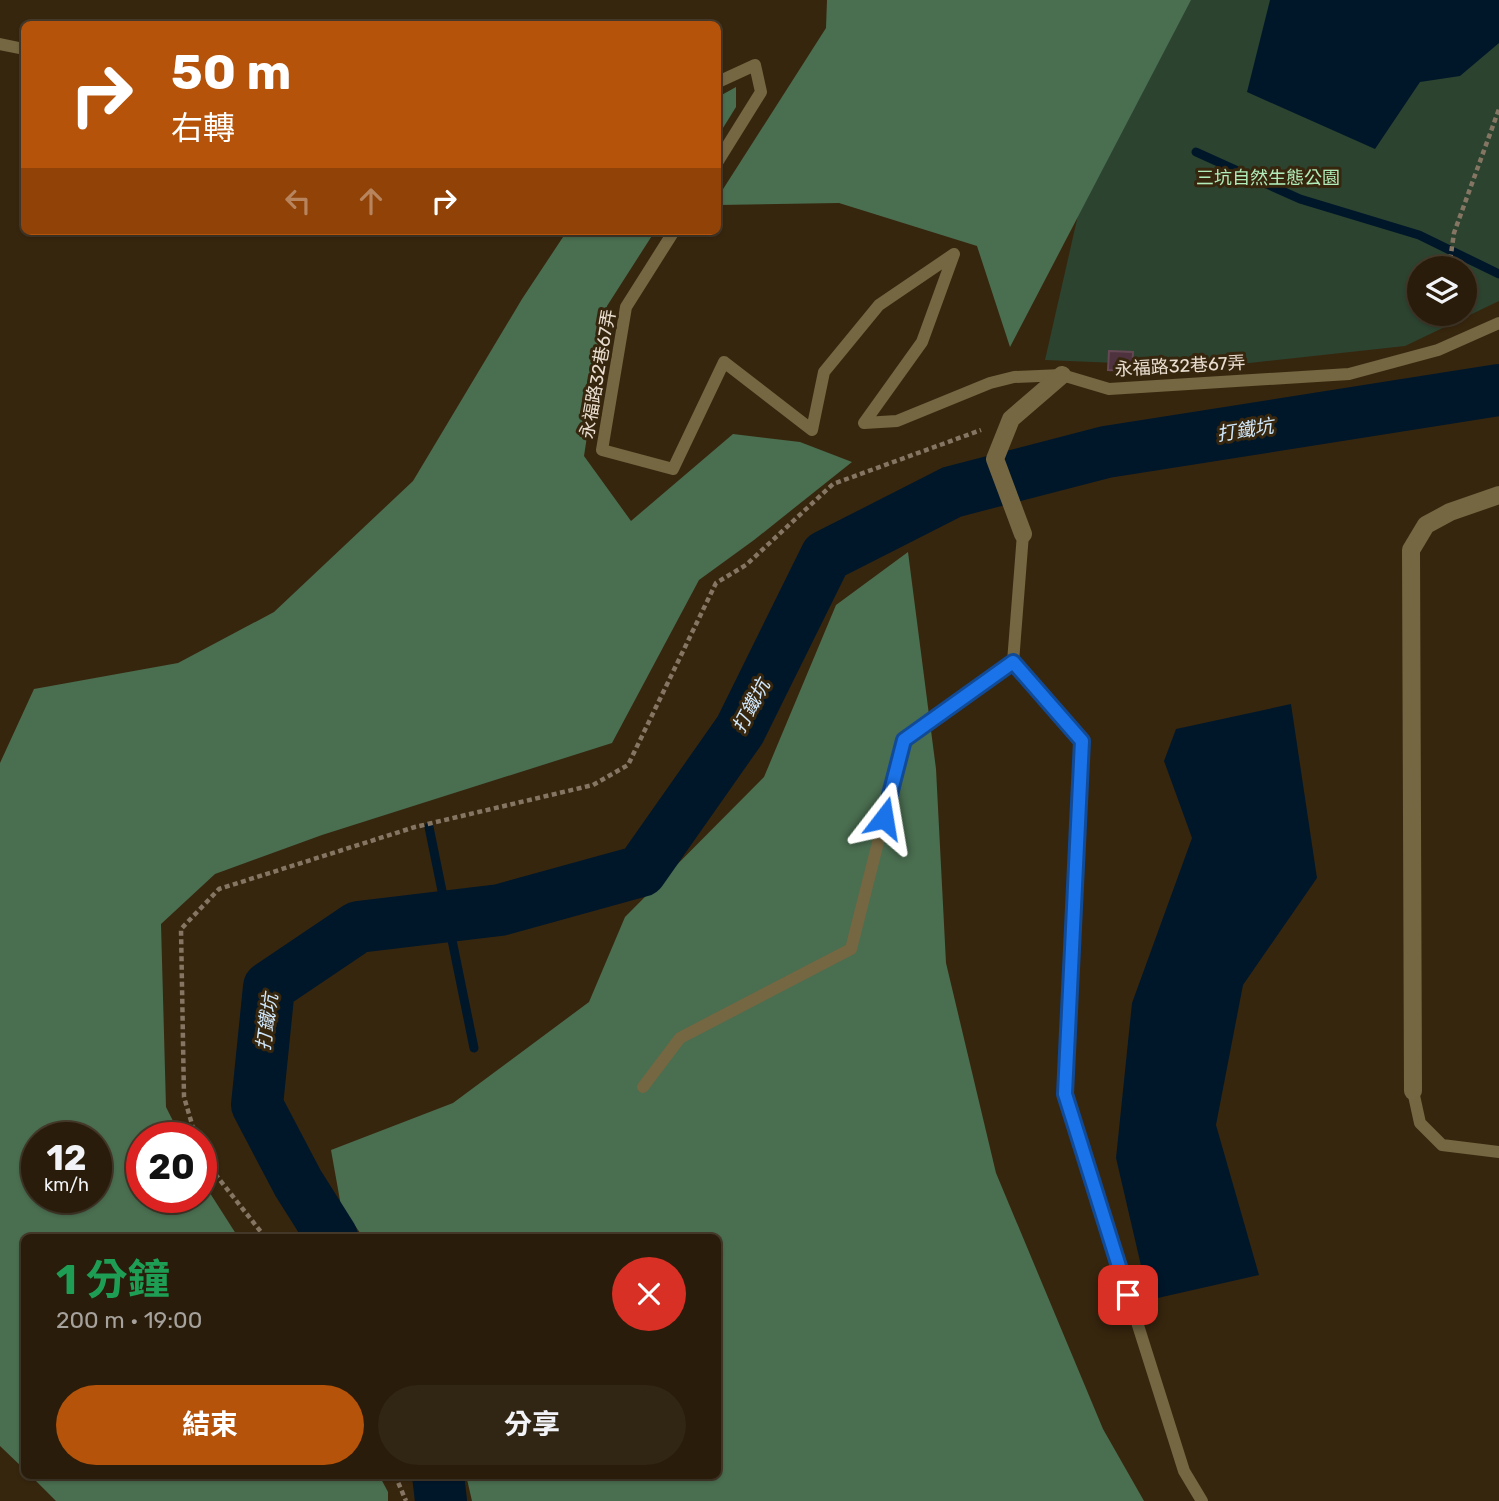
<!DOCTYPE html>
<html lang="zh-TW">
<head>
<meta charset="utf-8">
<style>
  :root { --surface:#291c0a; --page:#312513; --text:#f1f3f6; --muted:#a5a19c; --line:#453a2b; --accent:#b45309 }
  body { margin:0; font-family:Rubik,"Noto Sans TC",sans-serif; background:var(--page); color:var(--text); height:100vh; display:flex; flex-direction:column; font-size:26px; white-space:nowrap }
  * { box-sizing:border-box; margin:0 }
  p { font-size:23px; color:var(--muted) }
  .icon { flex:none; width:38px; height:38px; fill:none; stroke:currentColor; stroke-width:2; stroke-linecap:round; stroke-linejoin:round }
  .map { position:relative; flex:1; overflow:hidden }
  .drawer { position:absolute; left:21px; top:1234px; width:700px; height:245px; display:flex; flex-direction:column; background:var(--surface); border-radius:10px; box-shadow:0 2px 5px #0004,0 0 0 2px var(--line) }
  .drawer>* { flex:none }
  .hud { position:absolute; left:21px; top:21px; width:700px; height:214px; border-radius:10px; box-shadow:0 2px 5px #0004,0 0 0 2px var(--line); background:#b45309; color:#fff; overflow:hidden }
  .buttons { position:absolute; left:1407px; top:256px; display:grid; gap:14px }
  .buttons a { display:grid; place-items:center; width:70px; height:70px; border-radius:50%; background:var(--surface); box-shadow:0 2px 5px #0004,0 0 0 2px var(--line); font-size:35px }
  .speed { position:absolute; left:21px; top:1122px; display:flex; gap:14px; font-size:35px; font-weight:700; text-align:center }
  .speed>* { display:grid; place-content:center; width:91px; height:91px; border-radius:50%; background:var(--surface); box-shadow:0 2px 5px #0004,0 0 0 2px var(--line); line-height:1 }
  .speed small { font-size:18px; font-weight:400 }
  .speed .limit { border:10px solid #d22; background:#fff; color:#111 }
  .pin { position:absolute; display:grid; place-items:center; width:60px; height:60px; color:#fff; margin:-30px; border-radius:14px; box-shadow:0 4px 10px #0006 }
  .me { position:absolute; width:77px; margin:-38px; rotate:14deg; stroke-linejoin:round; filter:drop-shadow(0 0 5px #0008) }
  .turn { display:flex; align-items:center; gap:24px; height:147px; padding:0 35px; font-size:32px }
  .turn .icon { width:91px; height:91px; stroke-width:2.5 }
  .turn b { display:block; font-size:49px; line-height:60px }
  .lanes { display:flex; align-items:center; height:66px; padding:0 35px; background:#0003; justify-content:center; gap:35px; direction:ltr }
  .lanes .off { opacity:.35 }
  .round { display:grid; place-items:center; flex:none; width:74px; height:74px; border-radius:37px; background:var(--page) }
  .head { display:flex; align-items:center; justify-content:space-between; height:119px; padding:0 35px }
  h1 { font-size:42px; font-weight:700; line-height:52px; color:#1e9e55 }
  .cta { display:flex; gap:14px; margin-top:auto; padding:14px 35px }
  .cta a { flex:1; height:80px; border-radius:42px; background:var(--accent); color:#fff; font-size:28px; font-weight:700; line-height:80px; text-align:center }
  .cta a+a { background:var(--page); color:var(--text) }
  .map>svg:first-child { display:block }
  .green { fill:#2c4330; fill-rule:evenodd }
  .forest { fill:#4a6e50; fill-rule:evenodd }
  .water { fill:#00172a }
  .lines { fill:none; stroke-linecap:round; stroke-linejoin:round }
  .stream { stroke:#00172a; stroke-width:9 }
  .river { stroke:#00172a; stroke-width:52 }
  .building { fill:#4e323e; stroke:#664855; stroke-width:2 }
  .path { stroke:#857663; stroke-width:4.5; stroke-dasharray:5 3.5; stroke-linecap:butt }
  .lane { stroke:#756742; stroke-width:12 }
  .street { stroke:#756742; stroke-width:18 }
  .route-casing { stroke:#114b97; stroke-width:18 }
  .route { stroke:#1a73e8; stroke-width:12 }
  .labels { text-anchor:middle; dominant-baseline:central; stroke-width:6; stroke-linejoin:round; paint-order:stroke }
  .park-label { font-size:18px; fill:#b1edba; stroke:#37260e }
  .street-label { font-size:18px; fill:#e8ddcf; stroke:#37260e }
  .water-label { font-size:19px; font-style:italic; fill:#d0e8fc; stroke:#37260e }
</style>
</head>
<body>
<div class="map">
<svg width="1499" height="1501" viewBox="0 0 1499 1501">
  <rect width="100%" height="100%" fill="#37260e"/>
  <path class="green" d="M 1127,0 L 1499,0 L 1499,301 L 1405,346 L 1213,367 L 1045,360 ZM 1419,268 L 1465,268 L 1465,313 L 1419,313 Z"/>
  <g class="forest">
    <polygon points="827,0 1191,0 1010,347 977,246 839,203 718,205 718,197 826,28"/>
    <polygon points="736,87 736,107 718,136 718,97"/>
    <path d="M 567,231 L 655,231 L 607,306 L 584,456 L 631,521 L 733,434 L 800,442 L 852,462 L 754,540 L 699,580 L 612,743 L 322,835 L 215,874 L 161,924 L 166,1107 L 181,1137 L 142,1138 L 142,1197 L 201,1197 L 201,1179 L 238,1237 L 24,1237 L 24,1469 L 0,1446 L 0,763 L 34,689 L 178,663 L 274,612 L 413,481 L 522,299 ZM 37,1138 L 96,1138 L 96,1197 L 37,1197 Z"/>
    <polygon points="908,552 936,769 946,963 996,1173 1103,1429 1144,1501 472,1501 466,1475 718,1475 718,1237 363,1237 341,1206 331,1150 453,1103 589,1002 625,917 764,777 836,605"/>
    <polygon points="30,1475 379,1475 388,1492 388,1501 56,1501"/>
  </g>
  <g class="water">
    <polygon points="1270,0 1499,0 1499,43 1460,76 1420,82 1375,149 1247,92"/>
    <polygon points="1291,704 1317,878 1243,985 1216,1125 1259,1275 1149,1300 1116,1158 1132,1003 1192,838 1164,761 1176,729"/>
  </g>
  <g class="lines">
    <g class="stream">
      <polyline points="1196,152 1300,199 1419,235 1499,274"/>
      <polyline points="429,827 474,1048"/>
    </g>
    <g class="river">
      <polyline points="332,1237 298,1183 257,1105 269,987 358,927 500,910 641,871 740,730 826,556 952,492 1106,452 1499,390"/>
      <polyline points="438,1475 441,1501"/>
    </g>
  </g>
  <polygon class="building" points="1109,351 1133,352 1132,371 1108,370"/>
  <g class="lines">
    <g class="path">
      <polyline points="1449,268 1454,233 1499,109"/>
      <polyline points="1441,325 1443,313"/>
      <polyline points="196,1138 184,1097 181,929 219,889 415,827 593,785 628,765 716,583 746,565 833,484 981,430"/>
      <polyline points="201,1153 204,1160 265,1237"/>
      <polyline points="395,1475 406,1501"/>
    </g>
    <g class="lane">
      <polyline points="0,44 24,49"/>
      <polyline points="718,82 755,65 761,92 718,161"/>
      <polyline points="674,231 626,307 602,450 673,469 724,362 812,430 824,372 879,305 954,254 922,342 864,423 897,421 990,383 1014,377 1062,375 1109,389 1349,374 1438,350 1499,323"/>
      <polyline points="1023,534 1013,662 1082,741 1065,1094 1184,1471 1202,1501"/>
      <polyline points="643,1087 680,1038 851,949 904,740 1013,662"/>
      <polyline points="1413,1091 1420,1123 1442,1145 1499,1152"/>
    </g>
    <g class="street">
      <polyline points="1023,534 995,459 1011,419 1062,375"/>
      <polyline points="1413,1091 1411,550 1426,525 1450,512 1499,495"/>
    </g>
  </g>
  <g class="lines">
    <defs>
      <polyline id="route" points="884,818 904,740 1013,662 1082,741 1065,1094 1128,1295"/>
    </defs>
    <use href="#route" class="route-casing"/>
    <use href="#route" class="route"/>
  </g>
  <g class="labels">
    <g class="park-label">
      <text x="1268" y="178">三坑自然生態公園</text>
    </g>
    <g class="street-label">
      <text transform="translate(1180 366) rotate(-3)">永福路32巷67弄</text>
      <text transform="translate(598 374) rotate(-80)">永福路32巷67弄</text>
    </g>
    <g class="water-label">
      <text transform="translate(1245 430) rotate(-9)">打鐵坑</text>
      <text transform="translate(751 706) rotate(-62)">打鐵坑</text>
      <text transform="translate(267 1022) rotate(-82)">打鐵坑</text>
    </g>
  </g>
</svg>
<div class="buttons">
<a><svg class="icon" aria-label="layers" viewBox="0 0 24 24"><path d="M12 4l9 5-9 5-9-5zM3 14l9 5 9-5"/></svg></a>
</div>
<div class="speed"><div>12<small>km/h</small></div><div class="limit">20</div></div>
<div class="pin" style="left:1128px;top:1295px;background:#d93025"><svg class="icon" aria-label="arrive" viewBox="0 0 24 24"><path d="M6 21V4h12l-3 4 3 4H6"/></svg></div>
<svg class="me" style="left:884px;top:818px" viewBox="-20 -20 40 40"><path d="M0-17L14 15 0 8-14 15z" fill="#1a73e8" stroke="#fff" stroke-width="4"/></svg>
<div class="hud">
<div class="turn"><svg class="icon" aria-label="right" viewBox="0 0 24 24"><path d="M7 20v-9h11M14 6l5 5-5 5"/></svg><div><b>50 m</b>右轉</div></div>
<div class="lanes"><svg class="icon off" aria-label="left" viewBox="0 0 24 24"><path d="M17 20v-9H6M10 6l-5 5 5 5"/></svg><svg class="icon off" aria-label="ahead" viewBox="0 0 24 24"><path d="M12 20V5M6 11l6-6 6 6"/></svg><svg class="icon" aria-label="right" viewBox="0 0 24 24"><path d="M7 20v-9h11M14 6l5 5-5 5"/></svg></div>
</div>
<section class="drawer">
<div class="head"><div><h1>1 分鐘</h1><p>200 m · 19:00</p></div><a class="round" style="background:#d93025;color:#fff"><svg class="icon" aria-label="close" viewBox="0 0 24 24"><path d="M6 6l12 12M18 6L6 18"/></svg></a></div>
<div class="cta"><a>結束</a><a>分享</a></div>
</section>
</div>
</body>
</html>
